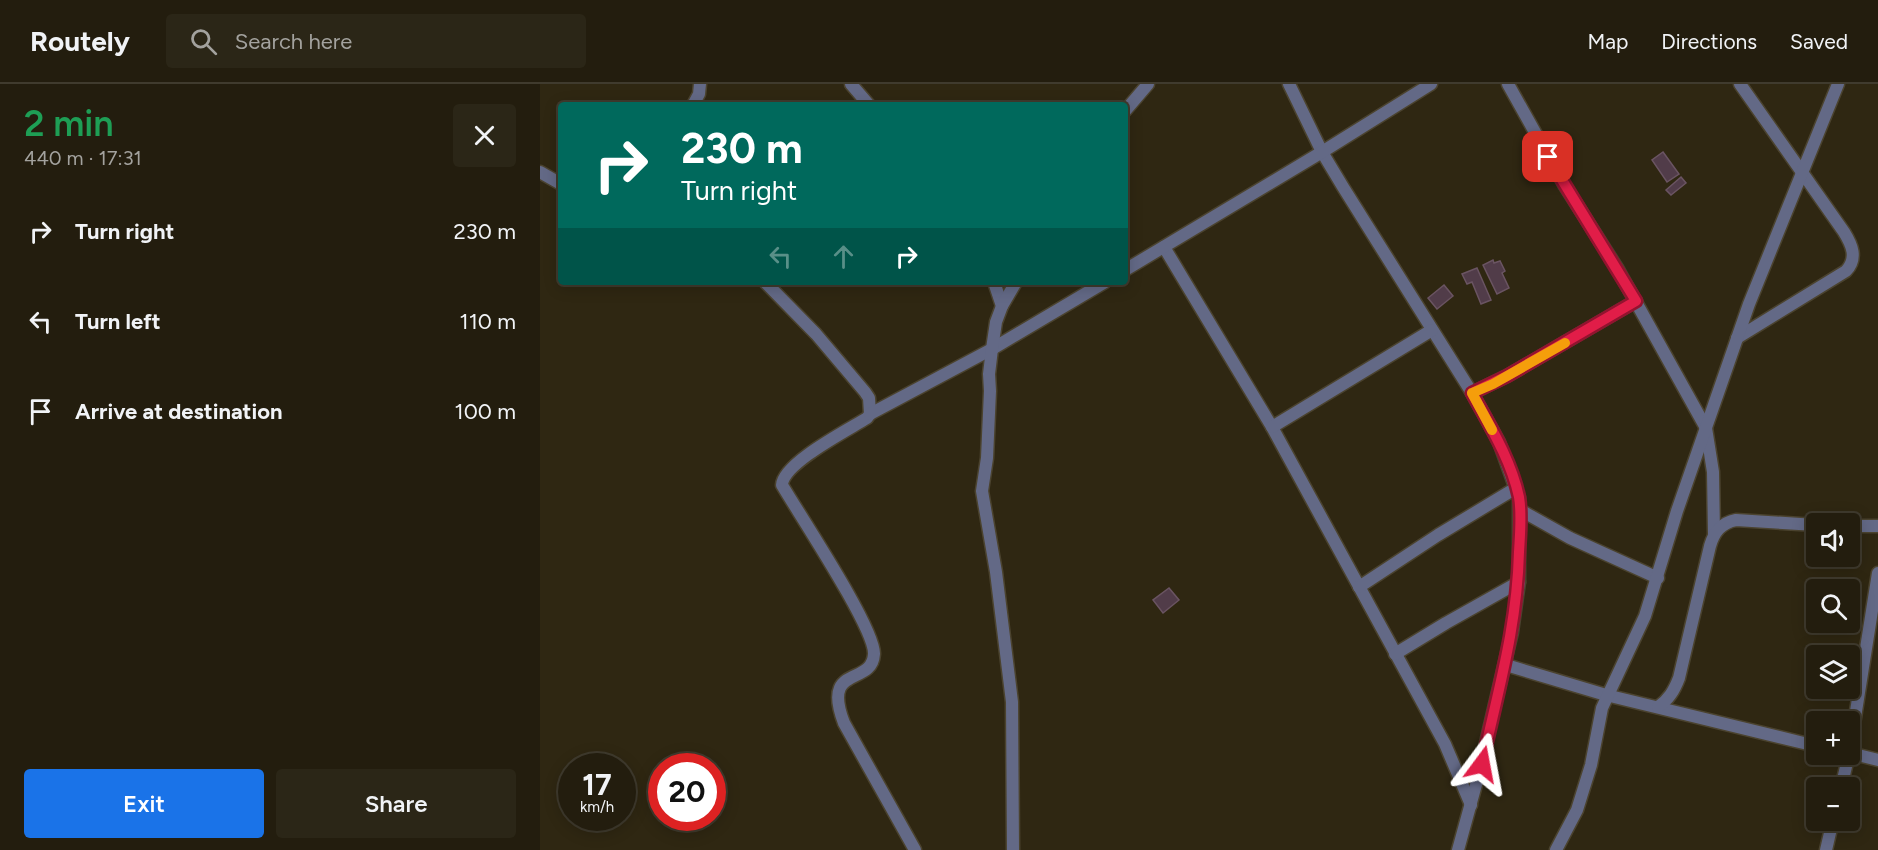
<!DOCTYPE html>
<html lang="en">
<head>
<meta charset="utf-8">
<style>
  :root { --surface:#231d0e; --page:#2b2617; --text:#f1f3f6; --muted:#a3a29e; --line:#403b2e; --accent:#1a73e8 }
  body { margin:0; font-family:Figtree,sans-serif; background:var(--page); color:var(--text); height:100vh; display:flex; flex-direction:column; font-size:22px; white-space:nowrap }
  * { box-sizing:border-box; margin:0 }
  p { font-size:20px; color:var(--muted) }
  .icon { flex:none; width:33px; height:33px; fill:none; stroke:currentColor; stroke-width:2; stroke-linecap:round; stroke-linejoin:round }
  .map { position:relative; flex:1; overflow:hidden }
  .details { display:flex; flex-direction:column; background:var(--surface); width:540px }
  .details>* { flex:none }
  .guide { position:absolute; left:18px; top:18px; width:570px; height:183px; border-radius:6px; box-shadow:0 3px 15px #0003,0 0 0 2px var(--line); background:#00695c; color:#fff; overflow:hidden }
  .buttons { position:absolute; left:1266px; top:429px; display:grid; gap:12px }
  .buttons a { display:grid; place-items:center; width:54px; height:54px; border-radius:6px; background:var(--surface); box-shadow:0 3px 15px #0003,0 0 0 2px var(--line); font-size:30px }
  .speed { position:absolute; left:18px; top:669px; display:flex; gap:12px; font-size:30px; font-weight:700; text-align:center }
  .speed>* { display:grid; place-content:center; width:78px; height:78px; border-radius:50%; background:var(--surface); box-shadow:0 3px 15px #0003,0 0 0 2px var(--line); line-height:1 }
  .speed small { font-size:15px; font-weight:400 }
  .speed .limit { border:9px solid #d22; background:#fff; color:#111 }
  .pin { position:absolute; display:grid; place-items:center; width:51px; height:51px; color:#fff; margin:-26px; border-radius:12px; box-shadow:0 3px 9px #0006 }
  .me { position:absolute; width:66px; margin:-33px; rotate:13deg; stroke-linejoin:round; filter:drop-shadow(0 0 4px #0008) }
  .turn { display:flex; align-items:center; gap:21px; height:126px; padding:0 24px; font-size:27px }
  .turn .icon { width:78px; height:78px; stroke-width:2.5 }
  .turn b { display:block; font-size:42px; line-height:51px }
  .lanes { display:flex; align-items:center; height:57px; padding:0 24px; background:#0003; justify-content:center; gap:30px; direction:ltr }
  .lanes .off { opacity:.35 }
  .round { display:grid; place-items:center; flex:none; width:63px; height:63px; border-radius:6px; background:var(--page) }
  .overview { display:flex; align-items:center; justify-content:space-between; height:102px; padding:0 24px }
  h1 { font-size:36px; font-weight:600; line-height:45px; color:#1e9e55 }
  .primary-button { display:flex; gap:12px; margin-top:auto; padding:12px 24px }
  .primary-button a { flex:1; height:69px; border-radius:6px; background:var(--accent); color:#fff; font-size:24px; font-weight:600; line-height:69px; text-align:center }
  .primary-button a+a { background:var(--page); color:var(--text) }
  ul { padding:0; list-style:none }
  li { display:flex; align-items:center; gap:18px; height:90px; padding:0 24px }
  li div { flex:1 }
  li b { display:block; font-size:22px }
  li em { font-style:normal }
  header { display:flex; align-items:center; gap:36px; box-sizing:border-box; height:84px; padding:0 30px; background:var(--surface); border-bottom:2px solid var(--line) }
  header strong { font-size:28px }
  nav { display:flex; gap:33px; margin-inline-start:auto; font-size:21px }
  .search { width:420px; height:54px; background:var(--page); display:flex; align-items:center; gap:15px; box-sizing:border-box; padding:0 21px; border-radius:6px; color:var(--muted); font-size:22px }
  main { display:flex; flex:1; min-height:0 }
  .map>svg:first-child { display:block }
  .building { fill:#513c49; stroke:#6a5462; stroke-width:1.5 }
  .lines { fill:none; stroke-linecap:round; stroke-linejoin:round }
  .minor-casing { stroke:#4b432f; stroke-width:15 }
  .minor { stroke:#636986; stroke-width:12 }
  .route-casing { stroke:#92132f; stroke-width:15 }
  .route { stroke:#e11d48; stroke-width:10 }
  .slow { stroke:#f59e0b; stroke-width:10 }
</style>
</head>
<body>
<header>
<strong>Routely</strong>
<div class="search"><svg class="icon" aria-label="search" viewBox="0 0 24 24"><circle cx="10" cy="10" r="6"/><path d="M15 15l6 6"/></svg>Search here</div>
<nav><a>Map</a><a>Directions</a><a>Saved</a></nav>
</header>
<main>
<section class="details">
<div class="overview"><div><h1>2 min</h1><p>440 m · 17:31</p></div><a class="round"><svg class="icon" aria-label="close" viewBox="0 0 24 24"><path d="M6 6l12 12M18 6L6 18"/></svg></a></div>
<ul>
<li><svg class="icon" aria-label="right" viewBox="0 0 24 24"><path d="M7 20v-9h11M14 6l5 5-5 5"/></svg><div><b>Turn right</b></div><em>230 m</em></li>
<li><svg class="icon" aria-label="left" viewBox="0 0 24 24"><path d="M17 20v-9H6M10 6l-5 5 5 5"/></svg><div><b>Turn left</b></div><em>110 m</em></li>
<li><svg class="icon" aria-label="arrive" viewBox="0 0 24 24"><path d="M6 21V4h12l-3 4 3 4H6"/></svg><div><b>Arrive at destination</b></div><em>100 m</em></li>
</ul>
<div class="primary-button"><a>Exit</a><a>Share</a></div>
</section>
<div class="map">
<svg width="1338" height="766" viewBox="0 0 1338 766">
  <rect width="100%" height="100%" fill="#2f2712"/>
  <g class="building">
    <polygon points="1123,68 1139,90 1127,98 1112,76"/>
    <polygon points="1141,93 1146,99 1131,111 1126,106"/>
    <polygon points="953,176 954,179 960,177 965,187 962,189 969,204 957,210 943,181"/>
    <polygon points="937,184 951,216 941,220 932,198 927,200 922,190"/>
    <polygon points="904,201 913,212 897,225 888,214"/>
    <polygon points="629,504 639,516 623,529 613,516"/>
  </g>
  <g class="lines">
    <defs>
      <g id="minor">
        <polyline points="311,0 329,21"/>
        <polyline points="749,0 782,68 803,103 932,309 959,358 979,414 979,498 972,548 937,697 918,766"/>
        <polyline points="968,0 1025,102 1077,184 1166,344 1173,388 1174,450"/>
        <polyline points="153,21 159,10 160,0"/>
        <polyline points="585,27 608,0"/>
        <polyline points="0,88 21,100"/>
        <polyline points="624,163 732,343 905,660 931,721"/>
        <polyline points="585,186 782,68 891,0"/>
        <path d="M 225,198 L 276,250 L 325,308 L 329,314 L 330,330 L 327,334 C 308,346 243,379 242,401 C 259,430 335,544 334,570 C 332,603 281,579 304,639 L 375,766"/>
        <polyline points="454,198 462,222"/>
        <path d="M 1197,254 L 1306,187 C 1318,174 1312,161 1304,148 L 1200,0"/>
        <polyline points="932,309 967,292 1096,217"/>
        <polyline points="330,330 452,265 565,198"/>
        <polyline points="732,343 892,246"/>
        <polyline points="980,426 1030,454 1118,494"/>
        <polyline points="1310,442 1338,442"/>
        <polyline points="819,503 898,451 976,404"/>
        <polyline points="855,570 906,539 979,498"/>
        <polyline points="966,581 1066,611 1276,662"/>
        <path d="M 1118,623 C 1129,615 1134,607 1139,594 L 1170,462 C 1174,448 1181,439 1196,436 L 1276,441"/>
        <polyline points="1310,665 1338,489"/>
        <polyline points="1310,669 1338,676"/>
        <polyline points="1301,704 1309,670"/>
        <polyline points="473,766 472,618 456,488 442,407 447,374 450,307 449,290 452,265 456,238 462,222 476,198"/>
        <polyline points="1016,766 1037,726 1051,681 1062,624 1105,532 1137,427 1209,220 1298,0"/>
        <polyline points="1286,766 1293,736"/>
      </g>
    </defs>
    <use href="#minor" class="minor-casing"/>
    <use href="#minor" class="minor"/>
  </g>
  <g class="lines">
    <defs>
      <path id="route" d="M 942,680 C 958,606 977,544 979,468 C 980,450 982,430 979,413 C 971,376 950,342 932,309 L 967,292 L 1096,217 L 1008,73"/>
    </defs>
    <use href="#route" class="route-casing"/>
    <use href="#route" class="route"/>
    <polyline class="slow" points="952,346 932,309 953,300 1025,259"/>
  </g>
</svg>
<div class="buttons">
<a><svg class="icon" aria-label="sound" viewBox="0 0 24 24"><path d="M4 9h4l5-4v14l-5-4H4zM17 9q2 3 0 6"/></svg></a>
<a><svg class="icon" aria-label="search" viewBox="0 0 24 24"><circle cx="10" cy="10" r="6"/><path d="M15 15l6 6"/></svg></a>
<a><svg class="icon" aria-label="layers" viewBox="0 0 24 24"><path d="M12 4l9 5-9 5-9-5zM3 14l9 5 9-5"/></svg></a>
<a>+</a>
<a>−</a>
</div>
<div class="speed"><div>17<small>km/h</small></div><div class="limit">20</div></div>
<div class="pin" style="left:1008px;top:73px;background:#d93025"><svg class="icon" aria-label="arrive" viewBox="0 0 24 24"><path d="M6 21V4h12l-3 4 3 4H6"/></svg></div>
<svg class="me" style="left:942px;top:680px" viewBox="-20 -20 40 40"><path d="M0-17L14 15 0 8-14 15z" fill="#e11d48" stroke="#fff" stroke-width="4"/></svg>
<div class="guide">
<div class="turn"><svg class="icon" aria-label="right" viewBox="0 0 24 24"><path d="M7 20v-9h11M14 6l5 5-5 5"/></svg><div><b>230 m</b>Turn right</div></div>
<div class="lanes"><svg class="icon off" aria-label="left" viewBox="0 0 24 24"><path d="M17 20v-9H6M10 6l-5 5 5 5"/></svg><svg class="icon off" aria-label="ahead" viewBox="0 0 24 24"><path d="M12 20V5M6 11l6-6 6 6"/></svg><svg class="icon" aria-label="right" viewBox="0 0 24 24"><path d="M7 20v-9h11M14 6l5 5-5 5"/></svg></div>
</div>
</div>
</main>
</body>
</html>
